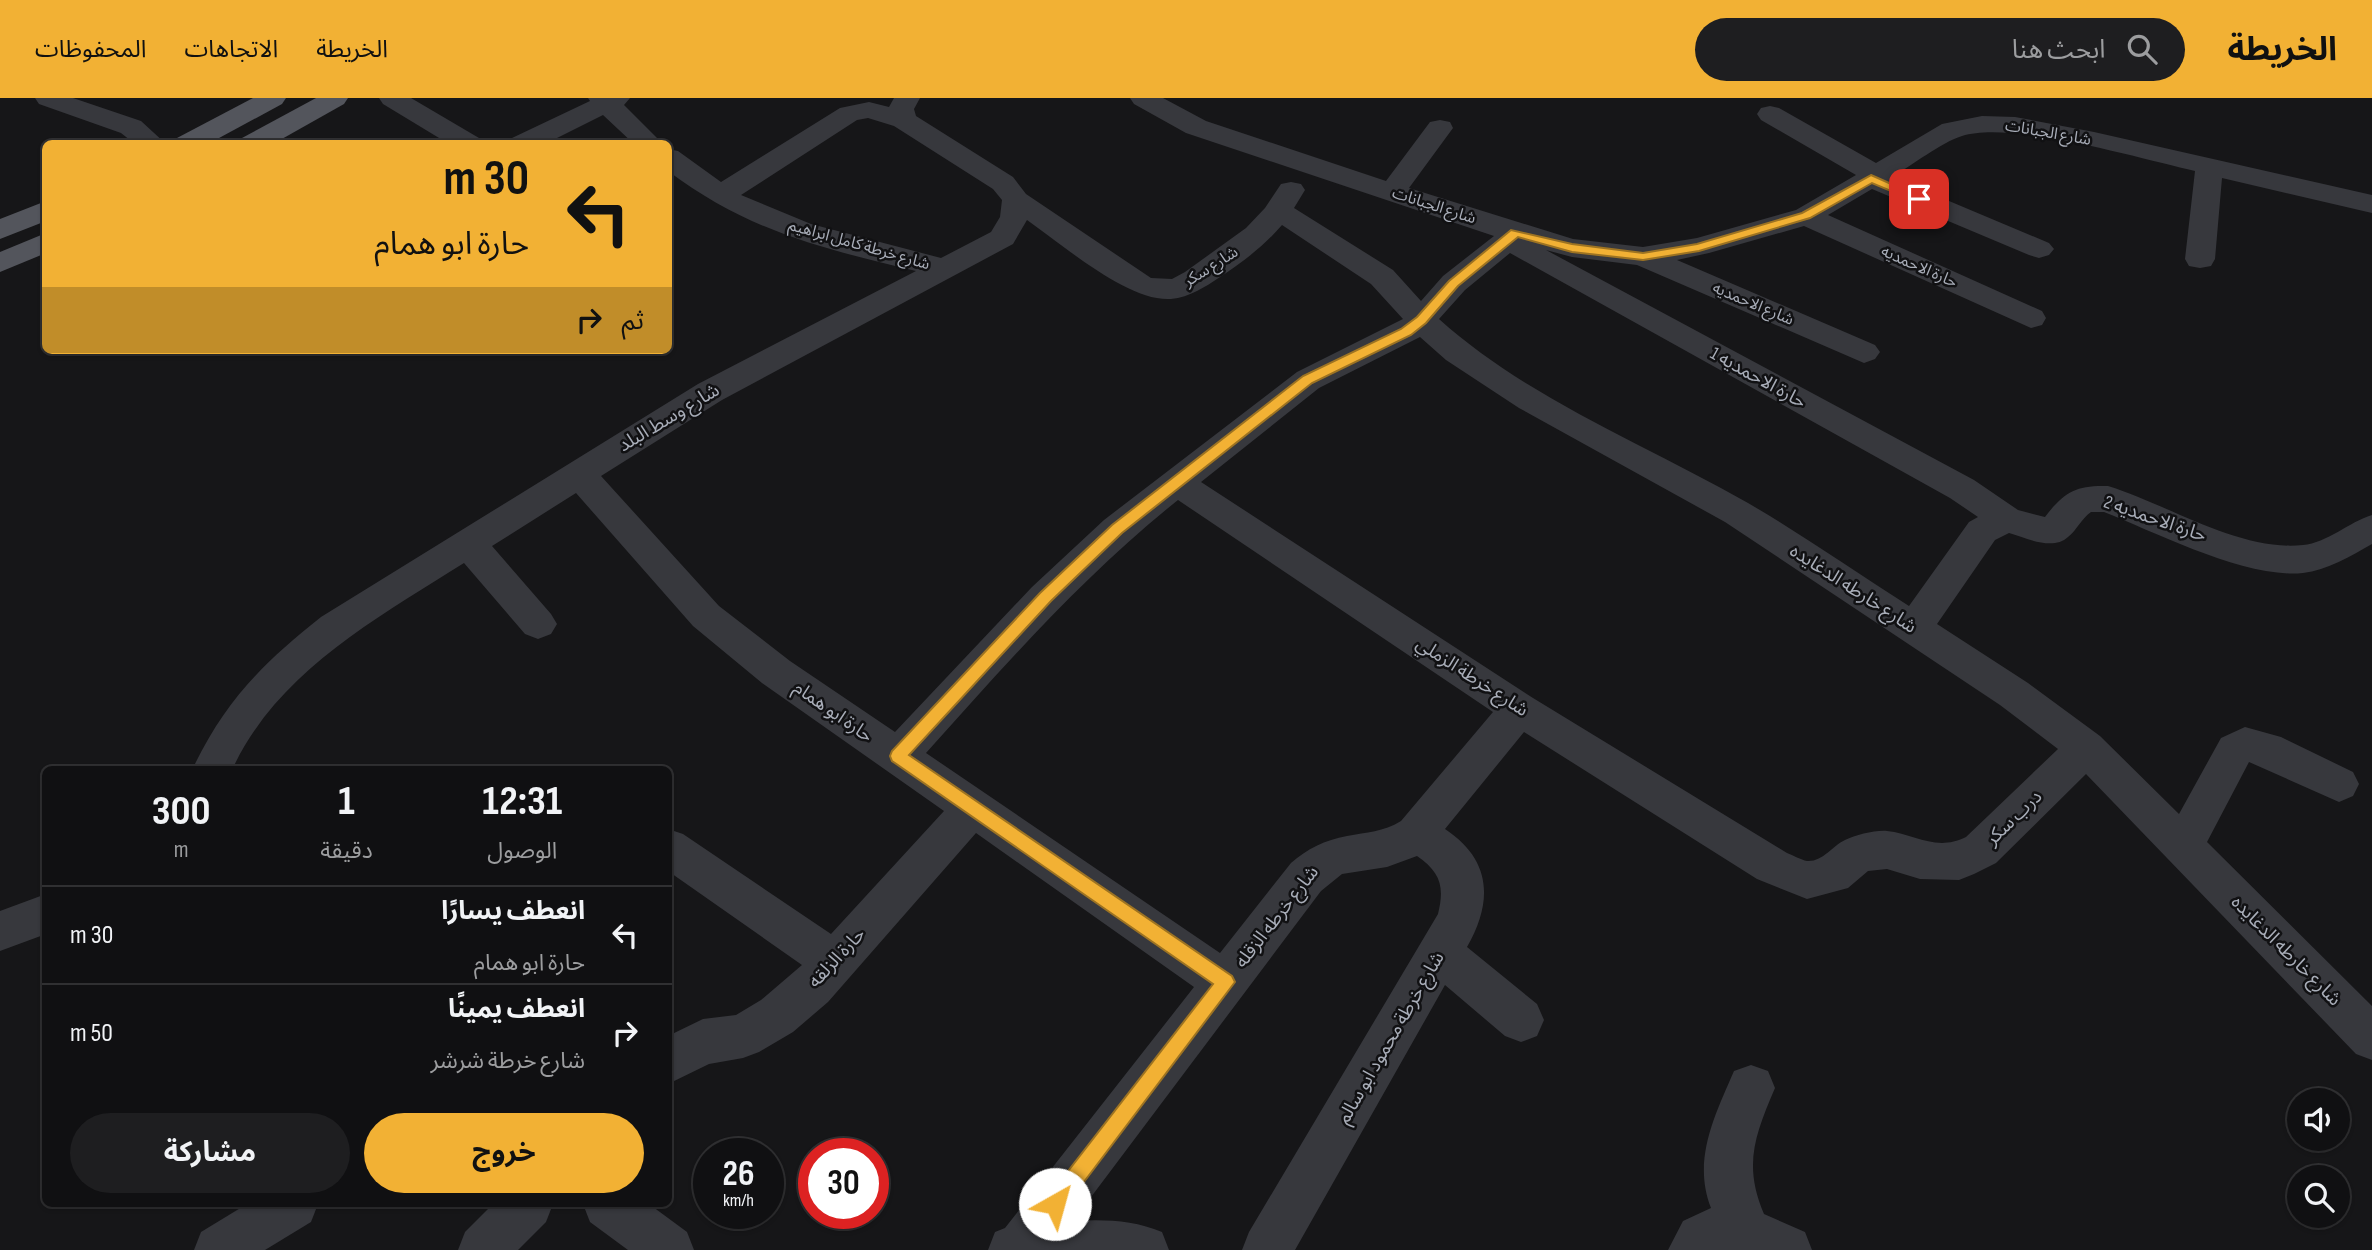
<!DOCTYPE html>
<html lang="ar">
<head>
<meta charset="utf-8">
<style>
  :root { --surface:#101012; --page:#1e1e20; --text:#f1f3f6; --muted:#9c9d9f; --line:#303032; --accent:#f2b134 }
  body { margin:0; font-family:"Sofia Sans Condensed","Noto Sans Arabic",sans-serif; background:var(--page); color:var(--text); direction:rtl; height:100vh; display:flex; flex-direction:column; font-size:26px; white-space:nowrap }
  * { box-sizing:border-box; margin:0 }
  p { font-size:23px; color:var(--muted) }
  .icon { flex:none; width:38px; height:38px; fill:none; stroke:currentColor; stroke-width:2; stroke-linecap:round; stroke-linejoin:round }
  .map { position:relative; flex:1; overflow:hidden; direction:ltr }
  .details { position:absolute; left:42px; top:668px; width:630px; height:441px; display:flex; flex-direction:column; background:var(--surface); border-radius:10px; box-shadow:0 2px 5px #0004,0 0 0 2px var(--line); direction:rtl }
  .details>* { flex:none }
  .top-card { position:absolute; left:42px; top:42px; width:630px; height:214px; border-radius:10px; box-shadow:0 2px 5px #0004,0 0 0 2px var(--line); direction:rtl; background:#f2b134; color:#111; overflow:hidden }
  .controls { position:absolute; left:2287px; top:990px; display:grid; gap:14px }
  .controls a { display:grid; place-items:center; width:63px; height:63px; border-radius:50%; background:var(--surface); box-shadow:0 2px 5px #0004,0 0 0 2px var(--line); font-size:35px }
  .speed { position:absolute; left:693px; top:1040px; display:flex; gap:14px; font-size:35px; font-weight:700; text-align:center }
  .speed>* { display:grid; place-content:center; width:91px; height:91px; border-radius:50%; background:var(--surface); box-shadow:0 2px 5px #0004,0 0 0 2px var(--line); line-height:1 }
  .speed small { font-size:18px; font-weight:400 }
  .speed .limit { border:10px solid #d22; background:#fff; color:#111 }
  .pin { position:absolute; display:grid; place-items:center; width:60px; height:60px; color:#fff; margin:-30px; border-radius:14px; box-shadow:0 4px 10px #0006 }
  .me { position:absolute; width:77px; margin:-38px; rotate:38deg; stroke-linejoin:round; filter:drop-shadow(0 0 5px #0008) }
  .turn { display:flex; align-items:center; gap:24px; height:147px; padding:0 28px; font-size:32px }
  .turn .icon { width:91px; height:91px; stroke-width:2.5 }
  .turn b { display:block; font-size:49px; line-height:60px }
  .then { display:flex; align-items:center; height:66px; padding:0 28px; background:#0003; gap:14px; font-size:26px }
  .eta { display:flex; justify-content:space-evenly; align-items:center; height:119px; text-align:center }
  .eta b { font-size:42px; font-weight:700; line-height:49px }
  .action { display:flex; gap:14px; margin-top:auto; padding:14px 28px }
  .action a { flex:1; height:80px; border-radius:42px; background:var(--accent); color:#111; font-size:28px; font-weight:700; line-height:80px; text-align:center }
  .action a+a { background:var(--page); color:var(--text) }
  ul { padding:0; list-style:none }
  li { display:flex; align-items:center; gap:21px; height:98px; padding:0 28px; border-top:2px solid var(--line) }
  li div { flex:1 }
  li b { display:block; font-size:26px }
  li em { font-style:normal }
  header { display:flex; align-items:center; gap:42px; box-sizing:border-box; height:98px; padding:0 35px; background:var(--accent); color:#111 }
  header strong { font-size:33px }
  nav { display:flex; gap:38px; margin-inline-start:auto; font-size:24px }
  .search { width:490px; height:63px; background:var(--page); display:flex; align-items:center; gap:18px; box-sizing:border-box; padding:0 24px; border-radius:38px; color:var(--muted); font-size:26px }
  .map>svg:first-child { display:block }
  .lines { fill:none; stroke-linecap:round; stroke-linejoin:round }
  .minor { fill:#37383d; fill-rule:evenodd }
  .major { fill:#53555c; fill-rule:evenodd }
  .route { fill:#f2b134; stroke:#9d7322; stroke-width:2 }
  .labels { text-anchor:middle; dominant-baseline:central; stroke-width:5; stroke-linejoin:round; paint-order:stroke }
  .far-street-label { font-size:16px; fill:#a8adb8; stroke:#111113 }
  .street-label { font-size:19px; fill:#a8adb8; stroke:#111113 }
</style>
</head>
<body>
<header>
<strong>الخريطة</strong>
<div class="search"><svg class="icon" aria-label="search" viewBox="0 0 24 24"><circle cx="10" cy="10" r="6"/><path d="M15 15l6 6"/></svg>ابحث هنا</div>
<nav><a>الخريطة</a><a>الاتجاهات</a><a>المحفوظات</a></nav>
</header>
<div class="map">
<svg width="2372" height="1152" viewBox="0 0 2372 1152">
  <rect width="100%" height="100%" fill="#161618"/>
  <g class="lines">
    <g class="minor">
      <polygon points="35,0 73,0 141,23 166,46 135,46 121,35 39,6"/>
      <polygon points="379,0 411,0 479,40 482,46 449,46 383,6"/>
      <polygon points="588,0 630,0 624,7 663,46 634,46 603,17 545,46 509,46 512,40 590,3"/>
      <path d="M 894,0 L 920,0 L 914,11 L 916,18 L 1013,79 L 1026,96 L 1151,180 L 1172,181 L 1185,174 L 1246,130 L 1265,110 L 1281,86 L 1291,84 L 1301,86 L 1305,92 L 1294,110 L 1393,172 L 1421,203 L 1443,178 L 1494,138 L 1186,35 L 1134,6 L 1130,0 L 1163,0 L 1206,23 L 1386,83 L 1430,24 L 1440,22 L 1450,24 L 1453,30 L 1409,90 L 1573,141 L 1643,149 L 1697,140 L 1796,112 L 1856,77 L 1761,22 L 1757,16 L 1761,10 L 1770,8 L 1779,10 L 1876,65 L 1942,26 L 1982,18 L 2015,19 L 2094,34 L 2372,97 L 2372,115 L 2222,80 L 2215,161 L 2211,168 L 2200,170 L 2189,168 L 2185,161 L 2195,73 C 2141,61 2011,22 1962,38 C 1940,45 1913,67 1892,79 L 2049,145 L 2054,151 L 2049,157 L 2039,160 L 2029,157 L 1872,91 L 1828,117 L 2042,213 L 2046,220 L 2042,227 L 2031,230 L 1804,128 L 1709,155 L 1677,162 L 1875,247 L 1880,254 L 1875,261 L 1864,265 L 1637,167 L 1572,159 L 1546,152 L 1974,382 L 2018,412 L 2045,419 C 2064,394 2076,387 2108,388 C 2167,406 2240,454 2303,447 C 2327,445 2349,424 2372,417 L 2372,446 C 2351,458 2327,472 2303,475 C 2247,481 2157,435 2104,414 L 2091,414 C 2081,421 2077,432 2068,439 C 2053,453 2026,440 2009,435 L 1995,442 L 1937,526 L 2028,585 L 2100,638 L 2179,716 L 2221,640 L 2245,629 L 2281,639 L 2353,674 L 2359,686 L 2353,698 L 2339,704 L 2249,664 L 2207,744 L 2372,908 L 2372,962 L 2356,956 L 2086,676 L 1996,765 L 1974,776 L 1959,782 L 1920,781 L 1887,771 L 1868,773 L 1848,790 L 1807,801 L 1757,781 L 1524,634 L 1445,731 C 1492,762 1493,804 1467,849 L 1537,906 L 1544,922 L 1537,938 L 1521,944 L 1505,938 L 1445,887 L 1295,1152 L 1242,1152 L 1249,1134 L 1438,816 C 1445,788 1440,774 1417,758 L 1387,769 L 1342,776 L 1321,793 L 1073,1123 C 1103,1121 1134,1122 1162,1134 L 1169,1152 L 988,1152 L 995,1134 L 1005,1130 L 1194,889 L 976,735 L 828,904 L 793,934 L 759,954 L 743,960 L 709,966 L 668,986 L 668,938 L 703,921 L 736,917 L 761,902 L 802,867 L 668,773 L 668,731 L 683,736 L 831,836 L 944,713 L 762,585 L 693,528 L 576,395 L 492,448 L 551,516 L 557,526 L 551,536 L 538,541 L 525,536 L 464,465 C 377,520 277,574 232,672 L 192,672 C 225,603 262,566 321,519 L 698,286 L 916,173 C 821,150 748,133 668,73 L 668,51 L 678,53 L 721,84 L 840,10 L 869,4 L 889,9 ZM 868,20 L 894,28 L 993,91 L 1002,102 L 1000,119 L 991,134 L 941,160 L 811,126 L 741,97 L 857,22 ZM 1027,122 C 1063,147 1128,204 1171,201 C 1190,199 1205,189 1220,179 C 1243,164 1264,148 1282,127 L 1371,186 L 1403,221 L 1297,274 L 1104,422 L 1032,489 L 895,634 L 790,563 L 719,508 L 601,378 L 722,302 L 1013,146 ZM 1510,155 L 1950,400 L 1978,419 L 1969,424 L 1909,508 C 1855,474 1803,437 1748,405 C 1645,346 1528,301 1439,221 L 1465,192 ZM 1420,239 L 1446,262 L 1519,310 L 1725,424 L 2000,607 L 2058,651 L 1966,739 C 1936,754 1915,736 1887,733 C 1875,732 1856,737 1845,742 C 1832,748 1823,764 1807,763 C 1801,762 1793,757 1787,755 L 1533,600 L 1201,384 L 1319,290 ZM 1178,402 L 1493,614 L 1401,723 C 1383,734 1367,734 1347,738 C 1325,742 1307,751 1291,765 L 1220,855 L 926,655 C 1006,566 1084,477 1178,402 Z"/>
      <polygon points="46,796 46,836 0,853 0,813"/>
      <path d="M 1751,967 L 1768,973 L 1775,990 C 1755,1037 1743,1067 1764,1116 L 1805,1134 L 1812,1152 L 1668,1152 L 1683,1123 L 1711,1110 C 1692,1062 1715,1017 1734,973 Z"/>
      <polygon points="247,1106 318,1106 311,1124 265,1152 194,1152 201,1134"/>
      <polygon points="493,1106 553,1106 546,1124 518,1152 458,1152 465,1134"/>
      <polygon points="583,1106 649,1106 687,1134 694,1152 628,1152 590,1124"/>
    </g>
    <g class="major">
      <polygon points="253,0 286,0 282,6 208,46 174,46 177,40"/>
      <polygon points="316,0 348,0 344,6 273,46 239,46 242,40"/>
      <polygon points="46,103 46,123 0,141 0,121"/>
      <polygon points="46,135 46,155 0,174 0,154"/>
    </g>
  </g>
  <polygon class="route" points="1871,77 1925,101 1915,103 1872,85 1810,120 1699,153 1643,162 1572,154 1518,139 1458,188 1426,225 1411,237 1312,285 1122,435 1051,503 909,657 1232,878 1235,884 1062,1113 1055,1116 1048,1113 1045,1106 1048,1099 1213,886 892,663 890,658 892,653 1040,495 1112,427 1303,278 1401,231 1417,219 1449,183 1511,132 1572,146 1643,155 1697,146 1802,115"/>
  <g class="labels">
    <g class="far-street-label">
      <text transform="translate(2048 35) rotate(10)">شارع الجبانات</text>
      <text transform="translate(1434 108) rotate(18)">شارع الجبانات</text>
      <text transform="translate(859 147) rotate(16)">شارع خرطة كامل ابراهيم</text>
      <text transform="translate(1211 169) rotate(-32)">شارع سكر</text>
      <text transform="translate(1919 169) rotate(24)">حارة الاحمديه</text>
      <text transform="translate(1753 206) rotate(23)">شارع الاحمديه</text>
    </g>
    <g class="street-label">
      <text transform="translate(1758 280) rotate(29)">حارة الاحمديه 1</text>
      <text transform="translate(669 320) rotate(-31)">شارع وسط البلد</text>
      <text transform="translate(2155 421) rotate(19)">حارة الاحمديه 2</text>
      <text transform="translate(1853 491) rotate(33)">شارع خارطه الدغايده</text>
      <text transform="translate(1472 579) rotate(33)">شارع خرطة الزملي</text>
      <text transform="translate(833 614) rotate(35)">حارة ابو همام</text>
      <text transform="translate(2014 720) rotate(-44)">درب سكر</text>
      <text transform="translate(1277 819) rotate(-52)">شارع خرطه الزقله</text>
      <text transform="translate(2286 853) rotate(45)">شارع خارطه الدغايده</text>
      <text transform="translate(837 860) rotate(-47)">حارة الزلقه</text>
      <text transform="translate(1391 940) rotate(-60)">شارع خرطة محمود ابو سالم</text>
    </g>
  </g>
</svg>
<div class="controls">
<a><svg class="icon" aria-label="sound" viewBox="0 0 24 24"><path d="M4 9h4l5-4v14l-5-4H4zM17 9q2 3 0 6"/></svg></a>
<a><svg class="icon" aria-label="search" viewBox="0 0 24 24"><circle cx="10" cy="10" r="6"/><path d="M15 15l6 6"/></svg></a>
</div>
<div class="speed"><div>26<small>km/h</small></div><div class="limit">30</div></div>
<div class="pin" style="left:1919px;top:101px;background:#d93025"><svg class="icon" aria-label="arrive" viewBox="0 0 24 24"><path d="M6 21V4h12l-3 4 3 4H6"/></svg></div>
<svg class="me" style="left:1055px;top:1106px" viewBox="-20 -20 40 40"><circle r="19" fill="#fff"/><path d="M0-13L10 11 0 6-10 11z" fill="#f2b134"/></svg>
<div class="top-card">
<div class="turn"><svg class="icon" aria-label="left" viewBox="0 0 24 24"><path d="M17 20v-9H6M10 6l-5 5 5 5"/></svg><div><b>30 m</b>حارة ابو همام</div></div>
<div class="then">ثم<svg class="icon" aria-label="right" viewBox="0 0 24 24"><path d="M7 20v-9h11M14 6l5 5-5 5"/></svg></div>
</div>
<section class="details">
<div class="eta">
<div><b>12:31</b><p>الوصول</p></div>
<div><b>1</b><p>دقيقة</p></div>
<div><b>300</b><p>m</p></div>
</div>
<ul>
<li><svg class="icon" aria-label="left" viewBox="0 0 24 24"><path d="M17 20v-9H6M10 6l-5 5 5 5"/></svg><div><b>انعطف يسارًا</b><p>حارة ابو همام</p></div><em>30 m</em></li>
<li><svg class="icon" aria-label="right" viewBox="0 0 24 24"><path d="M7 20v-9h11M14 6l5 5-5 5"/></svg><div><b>انعطف يمينًا</b><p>شارع خرطة شرشر</p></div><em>50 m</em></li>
</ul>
<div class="action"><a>خروج</a><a>مشاركة</a></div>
</section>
</div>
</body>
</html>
